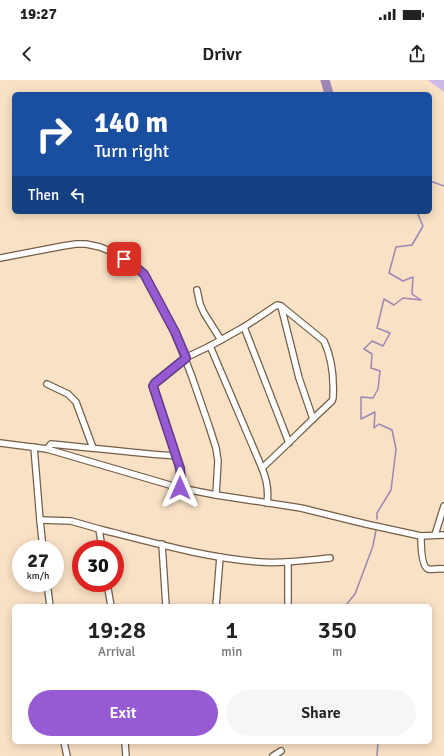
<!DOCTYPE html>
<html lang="en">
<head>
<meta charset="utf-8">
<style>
  :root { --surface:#fff; --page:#f6f6f6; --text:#222; --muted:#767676; --accent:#965bd2 }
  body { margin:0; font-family:Signika,sans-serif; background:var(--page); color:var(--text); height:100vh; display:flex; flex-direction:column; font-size:15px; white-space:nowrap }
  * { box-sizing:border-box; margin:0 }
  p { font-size:13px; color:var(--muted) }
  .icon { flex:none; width:22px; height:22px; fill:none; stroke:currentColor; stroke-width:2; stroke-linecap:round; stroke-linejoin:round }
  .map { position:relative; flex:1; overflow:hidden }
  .side { position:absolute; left:12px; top:524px; width:420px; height:140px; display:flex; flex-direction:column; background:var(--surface); border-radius:6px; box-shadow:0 2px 10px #0003 }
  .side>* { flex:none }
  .guide { position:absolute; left:12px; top:12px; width:420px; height:122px; border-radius:6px; box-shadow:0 2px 10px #0003; background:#1a4fa0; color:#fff; overflow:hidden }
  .speed { position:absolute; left:12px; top:460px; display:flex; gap:8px; font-size:20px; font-weight:700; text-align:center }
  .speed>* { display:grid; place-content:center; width:52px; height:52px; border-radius:50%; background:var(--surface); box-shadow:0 2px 10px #0003; line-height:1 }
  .speed small { font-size:10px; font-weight:400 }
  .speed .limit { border:6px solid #d22; background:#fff; color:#111 }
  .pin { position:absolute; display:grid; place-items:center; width:34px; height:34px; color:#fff; margin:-17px; border-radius:8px; box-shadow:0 2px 6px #0006 }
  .me { position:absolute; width:44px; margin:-22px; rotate:0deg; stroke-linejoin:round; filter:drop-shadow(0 0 3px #0008) }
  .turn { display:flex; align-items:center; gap:14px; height:84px; padding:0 16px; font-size:18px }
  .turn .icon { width:52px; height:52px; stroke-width:2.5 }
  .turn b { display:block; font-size:28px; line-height:34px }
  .then { display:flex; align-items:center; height:38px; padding:0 16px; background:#0003; gap:8px; font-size:15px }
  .eta { display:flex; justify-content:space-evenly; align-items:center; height:68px; text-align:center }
  .eta b { font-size:24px; font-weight:600; line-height:28px }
  .action { display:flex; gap:8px; margin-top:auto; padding:8px 16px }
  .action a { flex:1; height:46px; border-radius:24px; background:var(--accent); color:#fff; font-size:16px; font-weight:600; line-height:46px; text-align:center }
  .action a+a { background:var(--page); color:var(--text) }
  .status { display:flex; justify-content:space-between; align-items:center; height:28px; padding:0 20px; background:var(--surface); direction:ltr }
  .status svg { height:11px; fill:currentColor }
  header { display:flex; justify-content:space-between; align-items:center; height:52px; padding:0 16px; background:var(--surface); font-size:18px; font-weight:600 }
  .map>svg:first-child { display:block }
  .green { fill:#cebae9 }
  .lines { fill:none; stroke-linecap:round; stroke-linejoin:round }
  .stream { stroke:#9c87b6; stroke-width:1.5 }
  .river { stroke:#9c87b6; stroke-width:9 }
  .minor-casing { stroke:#735f47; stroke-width:8 }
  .minor { stroke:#fff; stroke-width:5.5 }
  .route-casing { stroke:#623b88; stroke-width:10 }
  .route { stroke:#965bd2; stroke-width:7 }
</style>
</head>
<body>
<div class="status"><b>19:27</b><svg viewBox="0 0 49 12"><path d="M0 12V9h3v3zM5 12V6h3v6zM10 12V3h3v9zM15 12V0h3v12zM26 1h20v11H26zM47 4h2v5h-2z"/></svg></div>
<header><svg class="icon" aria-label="back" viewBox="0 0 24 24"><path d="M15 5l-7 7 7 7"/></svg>Drivr<svg class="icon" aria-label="share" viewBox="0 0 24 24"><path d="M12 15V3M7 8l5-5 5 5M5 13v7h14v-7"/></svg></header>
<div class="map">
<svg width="444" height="676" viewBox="0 0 444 676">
  <rect width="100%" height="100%" fill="#f8e1c5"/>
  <polygon class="green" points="428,0 444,0 444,12"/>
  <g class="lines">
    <g class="stream">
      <polyline points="430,101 444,106"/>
      <polyline points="377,439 377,433 391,410 396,369 392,350 379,344 374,348 375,332 361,339 361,317 373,318 378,309 380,291 371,288 372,274 364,269 372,261 383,266 390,253 377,248 384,219 394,225 403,218 421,220 412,214 413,197 403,201 389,193 396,167 412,165 423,146 417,132 413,132"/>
      <polyline points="345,526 355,514 373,466 376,450"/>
      <polyline points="377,676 378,662"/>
    </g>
    <polyline class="river" points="325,0 329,14"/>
    <defs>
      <g id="minor">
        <polyline points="0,178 63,166 76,164 86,164 100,167 117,174 132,184 144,194 175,252 192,297 209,346 216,368 218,381 216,415"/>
        <polyline points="197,210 200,224 204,233 221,260"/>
        <polyline points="281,226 299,298 313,339"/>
        <polyline points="244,247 289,363"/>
        <path d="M 210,266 L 262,388 C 267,400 269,410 267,423"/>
        <polyline points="47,304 68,314 76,322 93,368"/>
        <polyline points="0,363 47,369 180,408 216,415 301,428 366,444 421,456 444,455"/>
        <polyline points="34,367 40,440 43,469"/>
        <path d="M 47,369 L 51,364 C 93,368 134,373 176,376"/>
        <path d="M 180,408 L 181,399 L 180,387 L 154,310 L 153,307 L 155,303 L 185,278 L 210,266 L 244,247 L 277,225 L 281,226 L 324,261 C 332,278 334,299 333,318 L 332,321 C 308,343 286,366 262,388"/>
        <polyline points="40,440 71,441 99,449 102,469"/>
        <path d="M 99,449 C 151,462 206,478 260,482 C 282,484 309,480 330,478"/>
        <polyline points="435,455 444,426"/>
        <path d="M 421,456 C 421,463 421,486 428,489 C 433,490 439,488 444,489"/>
        <polyline points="162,464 166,526"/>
        <polyline points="47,503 50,526"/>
        <polyline points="107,503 111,526"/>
        <polyline points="216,526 220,477"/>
        <polyline points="288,526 288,482"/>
        <polyline points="64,662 67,676"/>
        <polyline points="125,662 126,676"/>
        <polyline points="273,676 281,671"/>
      </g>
    </defs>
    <use href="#minor" class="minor-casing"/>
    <use href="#minor" class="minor"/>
  </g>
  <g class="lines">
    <defs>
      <polyline id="route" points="124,179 132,184 144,194 175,252 186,278 155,303 153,306 180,388 181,399 180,408"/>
    </defs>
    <use href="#route" class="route-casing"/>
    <use href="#route" class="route"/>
  </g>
</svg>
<div class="speed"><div>27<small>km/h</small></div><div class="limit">30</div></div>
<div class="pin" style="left:124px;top:179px;background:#d93025"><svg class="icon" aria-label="arrive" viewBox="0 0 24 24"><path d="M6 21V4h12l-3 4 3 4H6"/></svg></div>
<svg class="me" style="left:180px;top:408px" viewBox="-20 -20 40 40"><path d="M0-17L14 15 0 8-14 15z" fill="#965bd2" stroke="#fff" stroke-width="4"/></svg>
<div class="guide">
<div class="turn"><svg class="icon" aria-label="right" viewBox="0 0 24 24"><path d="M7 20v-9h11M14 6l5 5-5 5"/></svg><div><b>140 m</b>Turn right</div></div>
<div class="then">Then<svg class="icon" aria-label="left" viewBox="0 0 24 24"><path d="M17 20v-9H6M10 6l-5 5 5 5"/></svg></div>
</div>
<section class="side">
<div class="eta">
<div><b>19:28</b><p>Arrival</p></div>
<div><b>1</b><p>min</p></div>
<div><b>350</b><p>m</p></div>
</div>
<div class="action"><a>Exit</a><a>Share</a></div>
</section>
</div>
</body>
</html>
